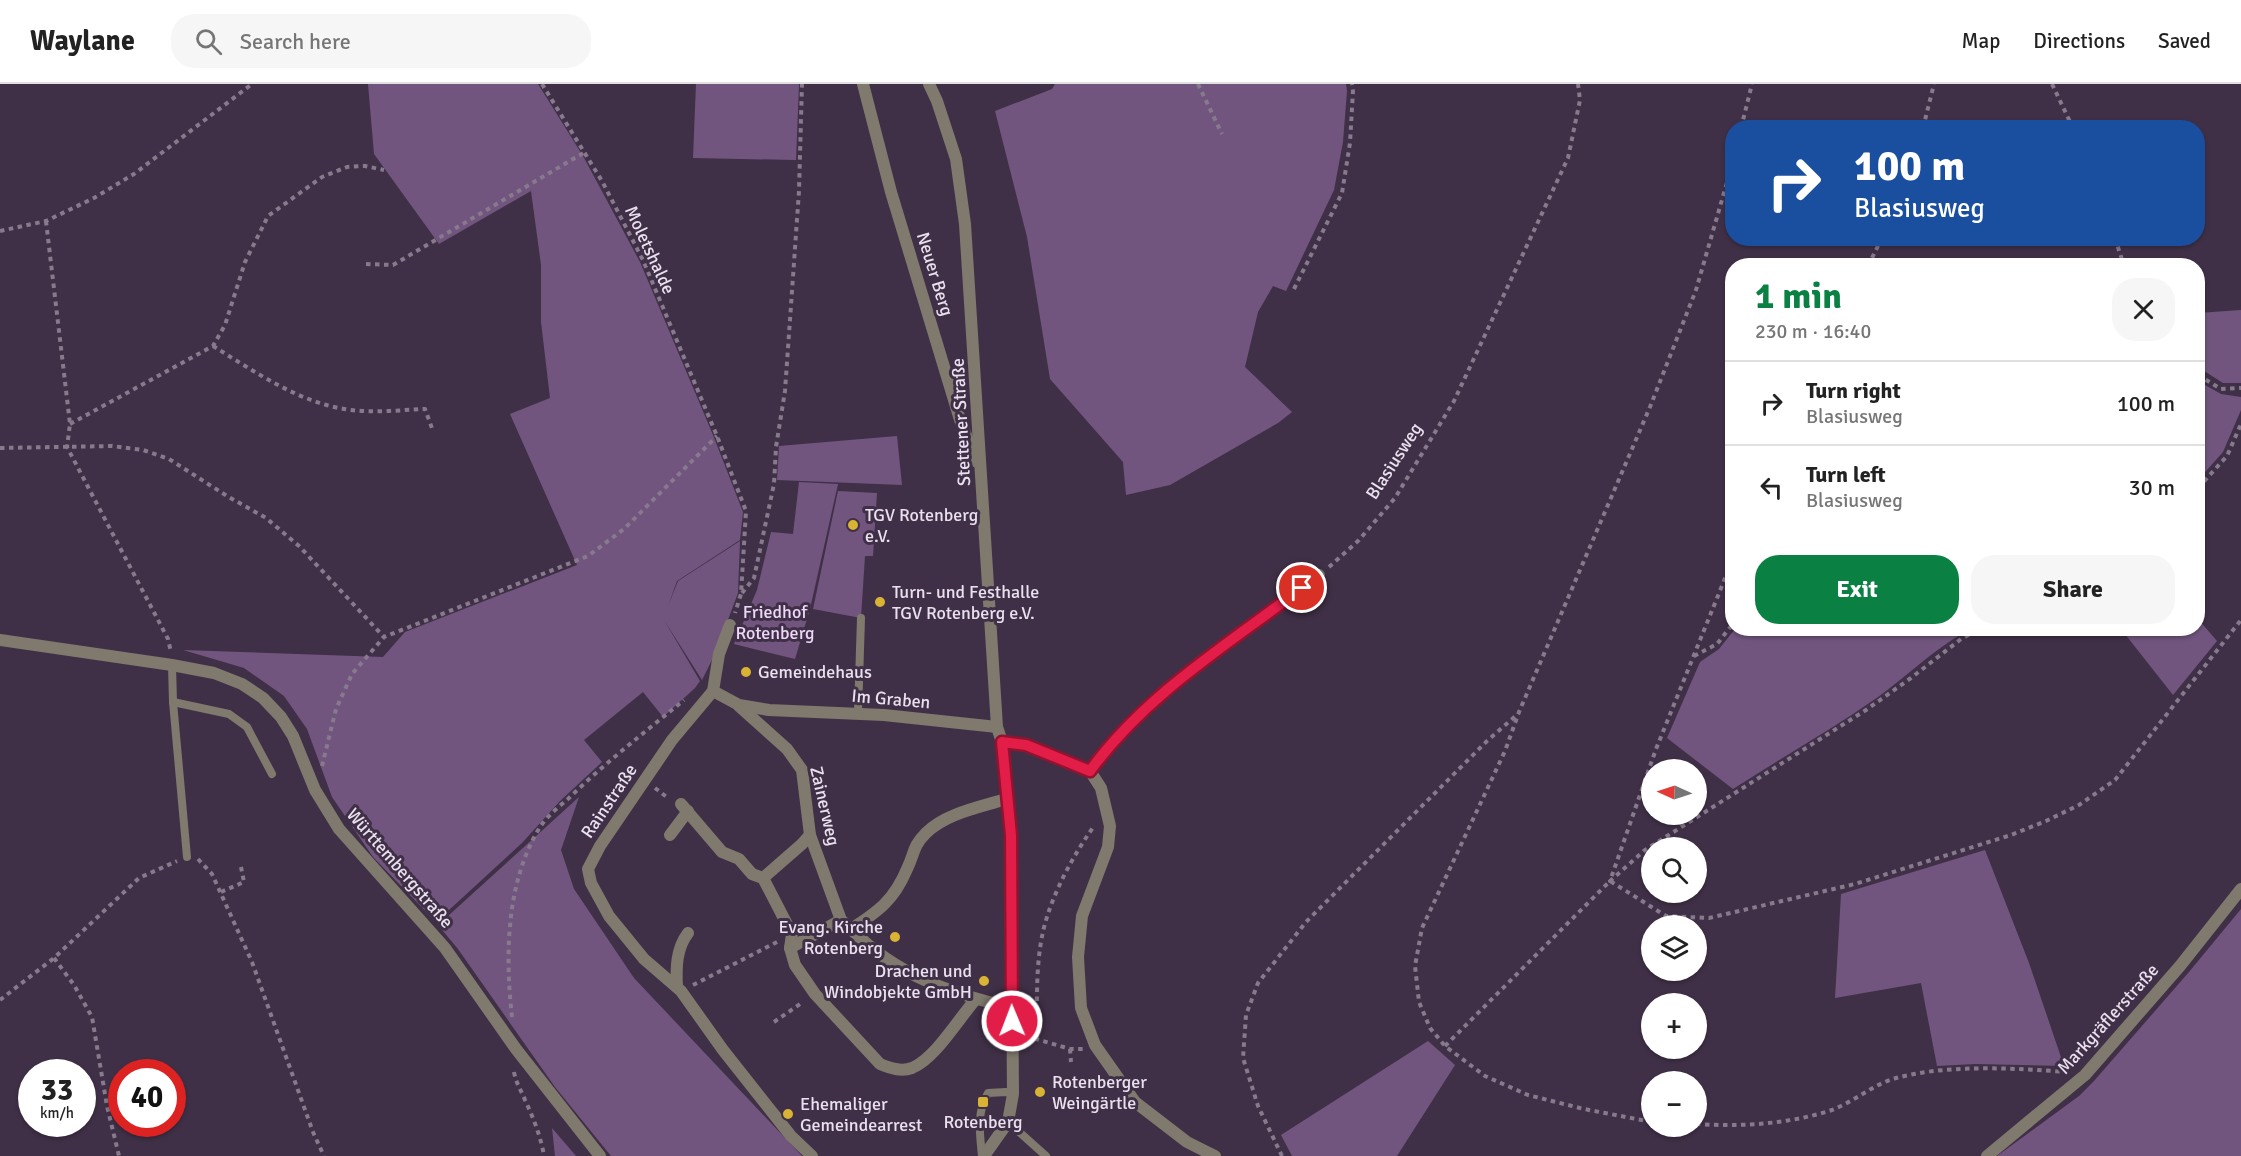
<!DOCTYPE html>
<html lang="en">
<head>
<meta charset="utf-8">
<style>
  :root { --surface:#fff; --page:#f6f6f6; --text:#222; --muted:#767676; --line:#e0e0e0; --accent:#0b8043 }
  body { margin:0; font-family:Signika,sans-serif; background:var(--page); color:var(--text); height:100vh; display:flex; flex-direction:column; font-size:22px; white-space:nowrap }
  * { box-sizing:border-box; margin:0 }
  p { font-size:20px; color:var(--muted) }
  .icon { flex:none; width:33px; height:33px; fill:none; stroke:currentColor; stroke-width:2; stroke-linecap:round; stroke-linejoin:round }
  .map { position:relative; flex:1; overflow:hidden }
  .details { position:absolute; left:1725px; top:174px; width:480px; height:378px; display:flex; flex-direction:column; background:var(--surface); border-radius:24px; box-shadow:0 2px 4px #0004 }
  .details>* { flex:none }
  .top-card { position:absolute; left:1725px; top:36px; width:480px; height:126px; border-radius:24px; box-shadow:0 2px 4px #0004; background:#1a4fa0; color:#fff; overflow:hidden }
  .needle { width:39px; rotate:273deg }
  .controls { position:absolute; left:1641px; top:675px; display:grid; gap:12px }
  .controls a { display:grid; place-items:center; width:66px; height:66px; border-radius:50%; background:var(--surface); box-shadow:0 2px 4px #0004; font-size:30px }
  .speed { position:absolute; left:18px; top:975px; display:flex; gap:12px; font-size:30px; font-weight:700; text-align:center }
  .speed>* { display:grid; place-content:center; width:78px; height:78px; border-radius:50%; background:var(--surface); box-shadow:0 2px 4px #0004; line-height:1 }
  .speed small { font-size:15px; font-weight:400 }
  .speed .limit { border:9px solid #d22; background:#fff; color:#111 }
  .pin { position:absolute; display:grid; place-items:center; width:51px; height:51px; color:#fff; margin:-26px; border:3px solid #fff; border-radius:50%; box-shadow:0 2px 6px #0007 }
  .me { position:absolute; width:66px; margin:-33px; rotate:359deg; stroke-linejoin:round; filter:drop-shadow(0 0 4px #0008) }
  .turn { display:flex; align-items:center; gap:21px; height:126px; padding:0 30px; font-size:27px }
  .turn .icon { width:78px; height:78px; stroke-width:2.5 }
  .turn b { display:block; font-size:42px; line-height:51px }
  .round { display:grid; place-items:center; flex:none; width:63px; height:63px; border-radius:24px; background:var(--page) }
  .head { display:flex; align-items:center; justify-content:space-between; height:102px; padding:0 30px }
  h1 { font-size:36px; font-weight:800; line-height:45px; color:var(--accent) }
  .button { display:flex; gap:12px; margin-top:auto; padding:12px 30px }
  .button a { flex:1; height:69px; border-radius:24px; background:var(--accent); color:#fff; font-size:24px; font-weight:800; line-height:69px; text-align:center }
  .button a+a { background:var(--page); color:var(--text) }
  ul { padding:0; list-style:none }
  li { display:flex; align-items:center; gap:18px; height:84px; padding:0 30px; border-top:2px solid var(--line) }
  li div { flex:1 }
  li b { display:block; font-size:22px }
  li em { font-style:normal }
  header { display:flex; align-items:center; gap:36px; box-sizing:border-box; height:84px; padding:0 30px; background:var(--surface); border-bottom:2px solid var(--line) }
  header strong { font-size:28px }
  nav { display:flex; gap:33px; margin-inline-start:auto; font-size:21px }
  .search { width:420px; height:54px; background:var(--page); display:flex; align-items:center; gap:15px; box-sizing:border-box; padding:0 21px; border-radius:24px; color:var(--muted); font-size:22px }
  .map>svg:first-child { display:block }
  .green { fill:#71557e }
  .lines { fill:none; stroke-linecap:round; stroke-linejoin:round }
  .path { stroke:#877a8d; stroke-width:4; stroke-dasharray:4.5 4.5; stroke-linecap:butt }
  .service { stroke:#7f7a6d; stroke-width:8 }
  .minor { stroke:#7f7a6d; stroke-width:12 }
  .tertiary { stroke:#7f7a6d; stroke-width:12 }
  .route-casing { stroke:#92132f; stroke-width:15 }
  .route { stroke:#e11d48; stroke-width:10 }
  .poi-dot { fill:#d9b334; stroke:#403047; stroke-width:2 }
  .labels { text-anchor:middle; dominant-baseline:central; stroke-width:6; stroke-linejoin:round; paint-order:stroke }
  .street-label { font-size:18px; fill:#eae0ef; stroke:#403047 }
  .poi-label { font-size:18px; fill:#eae0ef; stroke:#403047; text-anchor:start }
  .park-label { font-size:18px; fill:#eed7f9; stroke:#403047 }
</style>
</head>
<body>
<header>
<strong>Waylane</strong>
<div class="search"><svg class="icon" aria-label="search" viewBox="0 0 24 24"><circle cx="10" cy="10" r="6"/><path d="M15 15l6 6"/></svg>Search here</div>
<nav><a>Map</a><a>Directions</a><a>Saved</a></nav>
</header>
<div class="map">
<svg width="2241" height="1072" viewBox="0 0 2241 1072">
  <rect width="100%" height="100%" fill="#403047"/>
  <g class="green">
    <polygon points="368,0 538,0 583,72 640,178 713,351 743,428 740,456 677,497 668,522 678,497 740,457 738,509 716,568 702,596 664,536 700,597 695,604 663,633 643,608 584,656 602,678 560,717 522,759 436,838 373,773 332,713 307,645 284,612 244,584 183,566 383,573 405,548 577,481 510,330 550,314 541,238 541,181 531,107 439,160 374,70"/>
    <polygon points="696,0 799,0 796,76 693,74"/>
    <polygon points="1055,0 1346,0 1347,7 1343,58 1334,106 1286,207 1273,202 1258,228 1245,283 1292,328 1278,339 1170,401 1126,411 1123,378 1050,295 1027,153 995,27 1052,5"/>
    <polygon points="2241,226 2241,299 2223,299 2198,283 2198,229"/>
    <polygon points="2198,297 2221,310 2241,313 2241,326 2223,368 2198,396"/>
    <polygon points="897,352 902,401 777,396 779,362"/>
    <polygon points="799,398 838,400 810,525 795,575 734,560 757,506 771,448 793,450"/>
    <polygon points="838,407 877,409 873,472 865,472 861,534 813,525"/>
    <polygon points="2198,535 2217,557 2173,611 2121,545 2198,544"/>
    <path d="M 1735,545 L 1735,544 L 1971,545 C 1940,560 1907,592 1878,613 C 1831,646 1781,674 1733,705 L 1667,654 L 1700,578 L 1719,565 Z"/>
    <polygon points="579,713 561,766 574,805 634,894 802,1072 611,1072 555,1003 458,865 438,841"/>
    <polygon points="1985,766 2029,879 2064,982 1975,980 1937,982 1921,899 1835,914 1841,810"/>
    <polygon points="2241,825 2241,1072 1997,1072 2079,1012 2094,997 2189,888"/>
    <polygon points="1428,957 1455,981 1397,1072 1292,1072 1281,1051"/>
    <polygon points="552,1044 576,1072 555,1072"/>
  </g>
  <g class="lines">
    <g class="path">
      <polyline points="542,0 602,97 643,176 717,352 746,427 741,510 735,529"/>
      <polyline points="1198,0 1222,50"/>
      <polyline points="2052,0 2073,44"/>
      <polyline points="1741,44 1752,0"/>
      <polyline points="1923,44 1934,0"/>
      <polyline points="46,137 70,340 67,363 168,555 171,568"/>
      <polyline points="0,147 46,137 94,114 134,90 252,0"/>
      <polyline points="2115,154 2124,182"/>
      <polyline points="366,180 393,181 585,68"/>
      <polyline points="1868,182 1882,154"/>
      <polyline points="2116,182 2122,177"/>
      <polyline points="1294,205 1342,109 1350,59 1353,7 1352,0"/>
      <path d="M 213,262 C 255,288 301,320 351,326 C 375,329 401,326 425,325 L 433,347"/>
      <polyline points="2198,291 2221,305 2241,304"/>
      <polyline points="70,340 213,262 225,241 245,178 268,132 322,93 347,83 365,82 384,86"/>
      <polyline points="0,364 112,362 143,366 169,375 227,412 266,434 299,462 384,553"/>
      <polyline points="2198,404 2227,372 2241,340"/>
      <polyline points="1732,477 1656,665 1610,797 1645,766 1866,626 1911,594 1961,555 1982,544"/>
      <polyline points="1329,483 1359,456 1395,414 1454,317 1568,74 1580,16 1578,0"/>
      <polyline points="742,509 754,494 774,400 776,363 785,307 799,107 802,0"/>
      <polyline points="1694,572 1717,560 1732,541"/>
      <polyline points="322,682 336,625 352,590 384,553 588,472 624,445 717,352"/>
      <polyline points="655,704 668,714"/>
      <polyline points="198,775 212,790 252,878 313,1048 324,1072"/>
      <polyline points="221,808 244,798 241,783"/>
      <polyline points="54,874 74,901 92,933 107,1022 119,1072"/>
      <polyline points="693,901 777,858"/>
      <polyline points="0,916 54,874 139,794 177,777"/>
      <path d="M 512,933 C 505,871 506,798 540,743 C 547,732 560,722 569,714 C 605,679 645,648 684,616"/>
      <polyline points="774,938 803,918"/>
      <polyline points="1026,952 1070,965 1083,965"/>
      <path d="M 1037,953 C 1037,914 1035,870 1047,833 C 1057,801 1075,769 1094,742"/>
      <polyline points="1445,962 1610,797 1666,832 1709,834 1855,800 2011,751 2046,737 2079,721 2115,696 2241,536"/>
      <polyline points="1070,965 1071,978"/>
      <path d="M 514,988 C 516,999 521,1006 525,1016 C 533,1033 541,1053 544,1072"/>
      <polyline points="1652,1038 1584,1025 1528,1011 1485,992 1445,962 1430,944 1419,918 1415,882 1422,844 1505,667 1519,628 1650,323 1696,206 1732,81"/>
      <path d="M 1696,1040 C 1742,1043 1789,1040 1832,1026 C 1853,1018 1873,1001 1893,995 C 1943,980 2015,984 2066,988"/>
      <polyline points="1282,1072 1258,1022 1243,974 1246,931 1258,899 1306,838 1487,657 1519,629"/>
    </g>
    <g class="service">
      <polyline points="172,581 173,618 187,773"/>
      <polyline points="173,618 229,630 247,643 272,690"/>
      <polyline points="858,629 861,534"/>
      <polyline points="1008,1038 1046,1072"/>
      <path d="M 982,1072 C 980,1050 976,1029 988,1009 L 1006,1008 L 1013,1010"/>
    </g>
    <g class="minor">
      <polyline points="863,0 891,108 961,339 977,378"/>
      <polyline points="929,0 937,17 956,75 965,140 997,643 1002,658"/>
      <polyline points="730,541 719,570 713,607 672,656 600,762 588,785 591,799 609,832 644,875 681,907 723,966 791,1052 812,1072"/>
      <polyline points="713,607 739,621 769,626 884,631 997,643"/>
      <polyline points="739,622 787,665 802,686 810,751 841,836 851,845"/>
      <polyline points="1090,687 1105,667 1162,609 1319,491"/>
      <path d="M 1006,715 C 981,723 946,729 926,749 C 912,763 915,769 907,785 C 894,816 879,827 851,845 C 897,892 950,909 1012,924"/>
      <path d="M 681,720 L 722,768 L 739,775 L 752,790 L 763,794 L 792,850 L 790,864 L 795,881 L 815,910 L 880,980 C 890,984 901,988 912,984 C 935,975 959,934 976,915"/>
      <polyline points="670,751 688,727"/>
      <polyline points="763,794 802,760 810,751"/>
      <polyline points="790,864 841,836"/>
      <path d="M 677,903 C 676,884 676,865 688,849"/>
    </g>
    <g class="tertiary">
      <polyline points="0,556 172,581 214,589 242,600 263,614 281,633 293,652 315,706 339,745 445,864 516,965 600,1072"/>
      <polyline points="984,1072 1008,1038 1013,1010 1011,751 1002,658 1026,661 1090,687 1101,704 1110,742 1108,763 1082,832 1078,873 1081,924 1095,961 1135,1018 1187,1058 1215,1072"/>
      <polyline points="1987,1072 2085,991 2180,882 2241,805"/>
    </g>
  </g>
  <g class="lines">
    <defs>
      <path id="route" d="M 1012,937 L 1011,751 L 1002,658 L 1026,661 L 1090,687 C 1145,611 1228,560 1302,504"/>
    </defs>
    <use href="#route" class="route-casing"/>
    <use href="#route" class="route"/>
  </g>
  <g class="poi-dot">
    <circle cx="853" cy="441" r="6"/>
    <circle cx="880" cy="518" r="6"/>
    <circle cx="746" cy="588" r="6"/>
    <circle cx="895" cy="853" r="6"/>
    <circle cx="984" cy="897" r="6"/>
    <circle cx="1040" cy="1008" r="6"/>
    <rect x="977" y="1012" width="12" height="12" rx="3"/>
    <circle cx="788" cy="1030" r="6"/>
  </g>
  <g class="labels">
    <g class="street-label">
      <text transform="translate(650 166) rotate(65)">Moletshalde</text>
      <text transform="translate(935 190) rotate(73)">Neuer Berg</text>
      <text transform="translate(961 338) rotate(-93)">Stettener Straße</text>
      <text transform="translate(1394 377) rotate(-57)">Blasiusweg</text>
      <text transform="translate(891 615) rotate(5)">Im Graben</text>
      <text transform="translate(609 717) rotate(-56)">Rainstraße</text>
      <text transform="translate(825 722) rotate(77)">Zainerweg</text>
      <text transform="translate(400 784) rotate(49)">Württembergstraße</text>
      <text transform="translate(2108 935) rotate(-48)">Markgräflerstraße</text>
    </g>
    <g class="poi-label">
      <text x="865" y="431">TGV Rotenberg<tspan x="865" dy="21">e.V.</tspan></text>
      <text x="892" y="508">Turn- und Festhalle<tspan x="892" dy="21">TGV Rotenberg e.V.</tspan></text>
      <text x="758" y="588">Gemeindehaus</text>
      <text x="883" y="843" text-anchor="end">Evang. Kirche<tspan x="883" dy="21">Rotenberg</tspan></text>
      <text x="972" y="887" text-anchor="end">Drachen und<tspan x="972" dy="21">Windobjekte GmbH</tspan></text>
      <text x="1052" y="998">Rotenberger<tspan x="1052" dy="21">Weingärtle</tspan></text>
      <text x="800" y="1020">Ehemaliger<tspan x="800" dy="21">Gemeindearrest</tspan></text>
      <text x="983" y="1038" text-anchor="middle">Rotenberg</text>
    </g>
    <g class="park-label">
      <text x="775" y="528">Friedhof<tspan x="775" dy="21">Rotenberg</tspan></text>
    </g>
  </g>
</svg>
<div class="controls">
<a><svg class="needle" viewBox="-14 -14 28 28"><path d="M0-13l5 13h-10z" fill="#e53935"/><path d="M0 13l5-13h-10z" fill="#767676"/></svg></a>
<a><svg class="icon" aria-label="search" viewBox="0 0 24 24"><circle cx="10" cy="10" r="6"/><path d="M15 15l6 6"/></svg></a>
<a><svg class="icon" aria-label="layers" viewBox="0 0 24 24"><path d="M12 4l9 5-9 5-9-5zM3 14l9 5 9-5"/></svg></a>
<a>+</a>
<a>−</a>
</div>
<div class="speed"><div>33<small>km/h</small></div><div class="limit">40</div></div>
<div class="pin" style="left:1302px;top:504px;background:#d93025"><svg class="icon" aria-label="arrive" viewBox="0 0 24 24"><path d="M6 21V4h12l-3 4 3 4H6"/></svg></div>
<svg class="me" style="left:1012px;top:937px" viewBox="-20 -20 40 40"><circle r="17" fill="#e11d48" stroke="#fff" stroke-width="3"/><path d="M0-11L8 9 0 5-8 9z" fill="#fff"/></svg>
<div class="top-card">
<div class="turn"><svg class="icon" aria-label="right" viewBox="0 0 24 24"><path d="M7 20v-9h11M14 6l5 5-5 5"/></svg><div><b>100 m</b>Blasiusweg</div></div>
</div>
<section class="details">
<div class="head"><div><h1>1 min</h1><p>230 m · 16:40</p></div><a class="round"><svg class="icon" aria-label="close" viewBox="0 0 24 24"><path d="M6 6l12 12M18 6L6 18"/></svg></a></div>
<ul>
<li><svg class="icon" aria-label="right" viewBox="0 0 24 24"><path d="M7 20v-9h11M14 6l5 5-5 5"/></svg><div><b>Turn right</b><p>Blasiusweg</p></div><em>100 m</em></li>
<li><svg class="icon" aria-label="left" viewBox="0 0 24 24"><path d="M17 20v-9H6M10 6l-5 5 5 5"/></svg><div><b>Turn left</b><p>Blasiusweg</p></div><em>30 m</em></li>
</ul>
<div class="button"><a>Exit</a><a>Share</a></div>
</section>
</div>
</body>
</html>
